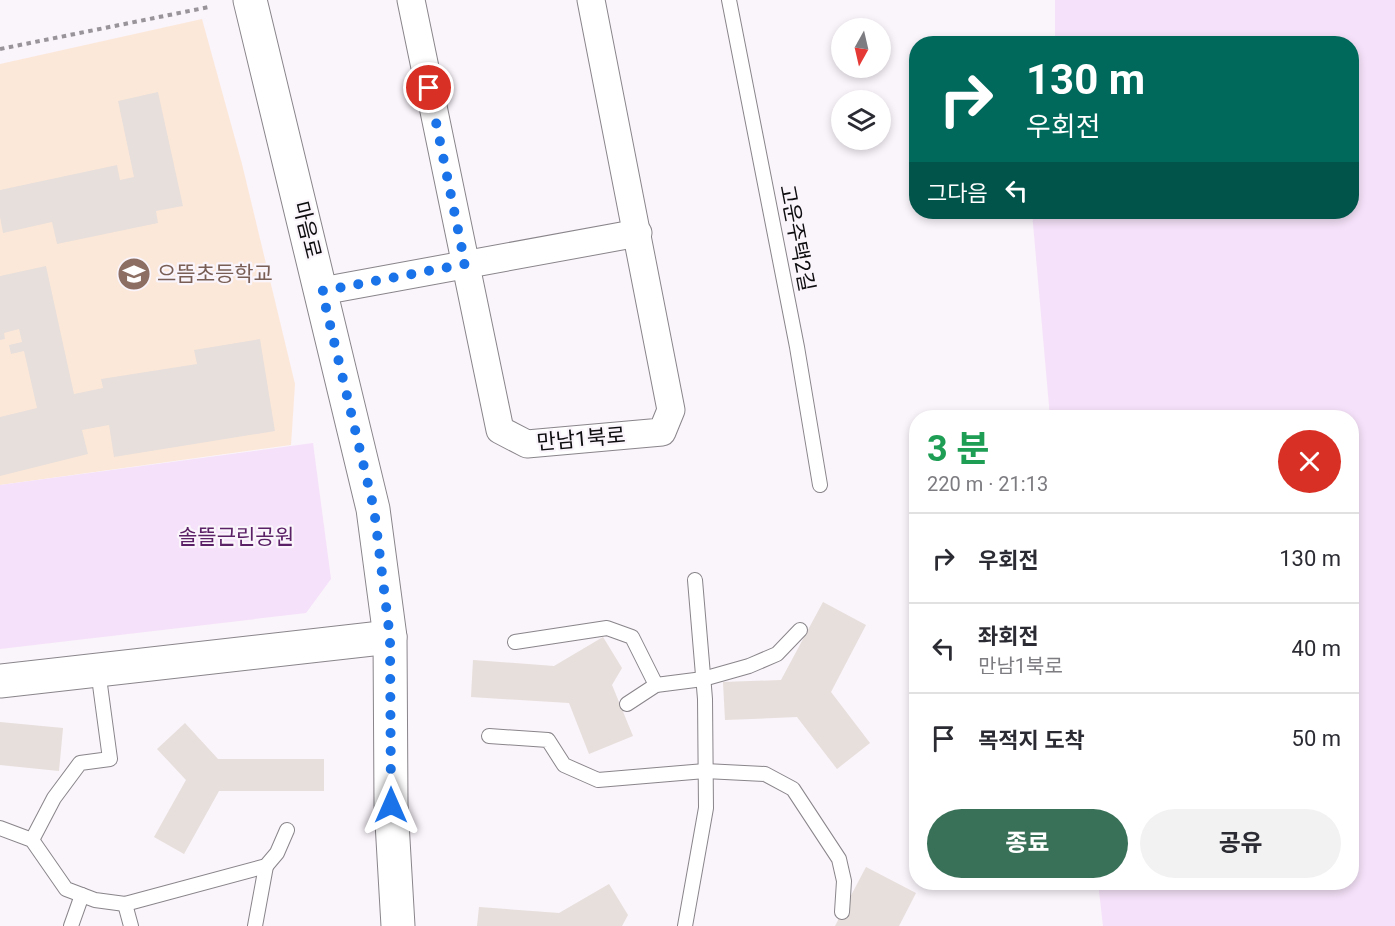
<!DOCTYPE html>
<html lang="ko">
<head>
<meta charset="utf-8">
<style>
  :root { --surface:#fff; --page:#f2f2f3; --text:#2b2b33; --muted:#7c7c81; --line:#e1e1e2; --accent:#387058 }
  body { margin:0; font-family:Roboto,"Noto Sans KR",sans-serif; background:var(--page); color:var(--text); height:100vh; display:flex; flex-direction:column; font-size:22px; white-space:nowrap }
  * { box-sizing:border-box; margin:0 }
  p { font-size:20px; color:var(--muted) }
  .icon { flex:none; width:33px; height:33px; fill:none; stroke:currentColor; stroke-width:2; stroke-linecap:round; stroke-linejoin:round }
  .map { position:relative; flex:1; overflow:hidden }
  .details { position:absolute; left:909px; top:410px; width:450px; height:480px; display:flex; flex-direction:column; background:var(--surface); border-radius:24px; box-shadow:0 3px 9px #0003 }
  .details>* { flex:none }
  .top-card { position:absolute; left:909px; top:36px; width:450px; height:183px; border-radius:24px; box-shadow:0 3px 9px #0003; background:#00695c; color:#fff; overflow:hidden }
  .needle { width:39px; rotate:188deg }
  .controls { position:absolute; left:831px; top:18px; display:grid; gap:12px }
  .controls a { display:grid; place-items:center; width:60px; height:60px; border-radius:50%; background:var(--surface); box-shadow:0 3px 9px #0003; font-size:30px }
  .pin { position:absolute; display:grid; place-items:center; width:51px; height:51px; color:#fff; margin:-26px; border:3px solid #fff; border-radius:50%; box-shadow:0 2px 6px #0007 }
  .me { position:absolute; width:66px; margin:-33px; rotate:0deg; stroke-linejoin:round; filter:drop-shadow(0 0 4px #0008) }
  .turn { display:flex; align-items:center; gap:21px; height:126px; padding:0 18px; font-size:27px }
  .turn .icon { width:78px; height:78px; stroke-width:2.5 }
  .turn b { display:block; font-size:42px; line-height:51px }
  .then { display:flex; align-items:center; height:57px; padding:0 18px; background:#0003; gap:12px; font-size:22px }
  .round { display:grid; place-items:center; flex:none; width:63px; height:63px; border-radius:32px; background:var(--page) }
  .headline { display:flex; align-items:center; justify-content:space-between; height:102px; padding:0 18px }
  h1 { font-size:36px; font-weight:700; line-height:45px; color:#1e9e55 }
  .cta { display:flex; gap:12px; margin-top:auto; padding:12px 18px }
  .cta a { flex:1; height:69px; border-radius:36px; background:var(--accent); color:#fff; font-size:24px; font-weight:700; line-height:69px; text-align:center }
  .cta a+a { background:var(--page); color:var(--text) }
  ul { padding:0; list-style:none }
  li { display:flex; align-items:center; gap:18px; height:90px; padding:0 18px; border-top:2px solid var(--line) }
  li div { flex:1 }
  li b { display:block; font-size:22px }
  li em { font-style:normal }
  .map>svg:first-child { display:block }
  .education { fill:#fce8d9 }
  .green { fill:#f5e1f9 }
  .building { fill:#e7dfdb }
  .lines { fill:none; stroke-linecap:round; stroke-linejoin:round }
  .lane-casing { stroke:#89858a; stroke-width:16 }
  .street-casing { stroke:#89858a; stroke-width:29 }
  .secondary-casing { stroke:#89858a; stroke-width:35 }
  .path { stroke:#989499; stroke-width:4; stroke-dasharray:4.5 4.5; stroke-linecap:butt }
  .lane { stroke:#fff; stroke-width:14 }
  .street { stroke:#fff; stroke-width:27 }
  .secondary { stroke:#fff; stroke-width:33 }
  .route { stroke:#1a73e8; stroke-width:10; stroke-dasharray:0 18 }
  .labels { text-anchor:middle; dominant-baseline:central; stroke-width:4.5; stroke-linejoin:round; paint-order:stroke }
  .street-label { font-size:21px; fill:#0d0c0e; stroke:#faf4fb }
  .education-label { font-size:21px; fill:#785e54; stroke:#faf4fb; text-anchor:start }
  .park-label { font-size:21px; fill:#5b2166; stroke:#faf4fb }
</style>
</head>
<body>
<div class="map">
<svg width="1395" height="926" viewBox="0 0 1395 926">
  <rect width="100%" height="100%" fill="#faf4fb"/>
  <polygon class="education" points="202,19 242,164 295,384 291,445 0,485 0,64"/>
  <g class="green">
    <polygon points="1055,0 1395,0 1395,926 1103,926 1098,882 1352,882 1352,417 1050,417 1032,212 1352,212 1352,44 1055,43"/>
    <polygon points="313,443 331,579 306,613 0,649 0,485"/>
  </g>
  <g class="building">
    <polygon points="158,92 183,206 156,211 158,223 57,244 52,222 3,233 0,217 0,190 117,165 120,180 134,177 118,101"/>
    <polygon points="46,266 74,394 103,388 101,379 197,364 194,350 260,339 275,431 114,457 109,425 82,430 88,454 0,476 0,417 37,408 24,351 11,354 9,345 22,342 19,329 4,333 5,339 0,340 0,276"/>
    <polygon points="823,602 866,625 831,692 870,743 837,769 797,717 725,720 723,682 781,680"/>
    <polygon points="603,637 622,668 612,685 633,736 589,754 569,703 471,697 473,660 554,666"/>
    <polygon points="0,722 63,728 59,771 0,765"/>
    <polygon points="185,723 218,759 324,759 324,791 219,791 184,854 154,837 186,780 157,749"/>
    <polygon points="866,867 916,893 899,926 835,926"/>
    <polygon points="609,884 628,915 622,926 477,926 479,907 559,913"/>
  </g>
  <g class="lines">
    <defs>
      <g id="lane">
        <polyline points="729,0 797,347 820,485"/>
        <polyline points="515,642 607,628 632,637 656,685"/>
        <polyline points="627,704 656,685 703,679 749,666 777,654 800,630"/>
        <polyline points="489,736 548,740 564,765 598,780 705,771 765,774 793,789 839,859 844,881 842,912"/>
        <polyline points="0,828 32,840 66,889 95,900 125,904 266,866 277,853 287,830"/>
        <polyline points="32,840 54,798 80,763 110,759 98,670"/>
        <polyline points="125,904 131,926"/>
        <polyline points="71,926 82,895"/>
        <polyline points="255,926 266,866"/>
        <polyline points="685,926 706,808 705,699 695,580"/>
      </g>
      <g id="street">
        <polyline points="411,0 500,430 527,444 662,432 671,410 591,0"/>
        <polyline points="322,291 638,233"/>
      </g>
      <g id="secondary">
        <polyline points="250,0 373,509 390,637 391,805 398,926"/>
        <polyline points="0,681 390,637"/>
      </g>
    </defs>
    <use href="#lane" class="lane-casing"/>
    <use href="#street" class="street-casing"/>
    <use href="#secondary" class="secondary-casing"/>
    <polyline class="path" points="0,49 209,7"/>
    <use href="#lane" class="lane"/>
    <use href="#street" class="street"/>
    <use href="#secondary" class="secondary"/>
  </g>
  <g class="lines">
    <polyline class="route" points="391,805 390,638 374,509 322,291 465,264 429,88"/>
  </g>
  <defs>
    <symbol id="school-disc" viewBox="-11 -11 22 22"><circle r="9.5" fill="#8d6e63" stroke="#faf4fb"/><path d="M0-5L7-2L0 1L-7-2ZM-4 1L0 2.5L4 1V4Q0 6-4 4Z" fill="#fff"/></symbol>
  </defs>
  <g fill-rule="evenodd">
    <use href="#school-disc" x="115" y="255" width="38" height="38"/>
  </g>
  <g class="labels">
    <g class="street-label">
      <text transform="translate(307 230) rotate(76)">마음로</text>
      <text transform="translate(797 238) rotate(79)">고운주택2길</text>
      <text transform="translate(581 439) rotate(-5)">만남1북로</text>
    </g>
    <g class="education-label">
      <text x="157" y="274">으뜸초등학교</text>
    </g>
    <g class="park-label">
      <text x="236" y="537">솔뜰근린공원</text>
    </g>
  </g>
</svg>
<div class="controls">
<a><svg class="needle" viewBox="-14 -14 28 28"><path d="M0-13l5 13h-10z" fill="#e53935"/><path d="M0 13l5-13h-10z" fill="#7c7c81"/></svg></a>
<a><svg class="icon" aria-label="layers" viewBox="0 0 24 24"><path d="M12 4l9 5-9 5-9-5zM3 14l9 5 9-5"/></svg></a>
</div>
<div class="pin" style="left:429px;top:88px;background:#d93025"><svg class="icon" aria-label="arrive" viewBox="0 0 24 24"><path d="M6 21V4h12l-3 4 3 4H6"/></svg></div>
<svg class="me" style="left:391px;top:805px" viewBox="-20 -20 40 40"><path d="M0-17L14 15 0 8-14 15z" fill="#1a73e8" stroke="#fff" stroke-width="4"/></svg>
<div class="top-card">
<div class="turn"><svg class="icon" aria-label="right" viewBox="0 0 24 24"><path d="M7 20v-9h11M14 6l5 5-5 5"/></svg><div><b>130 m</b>우회전</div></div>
<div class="then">그다음<svg class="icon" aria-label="left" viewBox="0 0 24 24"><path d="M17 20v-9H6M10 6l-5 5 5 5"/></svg></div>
</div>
<section class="details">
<div class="headline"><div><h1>3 분</h1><p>220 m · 21:13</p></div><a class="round" style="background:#d93025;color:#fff"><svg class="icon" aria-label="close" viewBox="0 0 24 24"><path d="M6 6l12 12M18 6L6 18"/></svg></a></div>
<ul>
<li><svg class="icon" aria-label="right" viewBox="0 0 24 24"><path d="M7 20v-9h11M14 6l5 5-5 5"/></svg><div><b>우회전</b></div><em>130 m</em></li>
<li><svg class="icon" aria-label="left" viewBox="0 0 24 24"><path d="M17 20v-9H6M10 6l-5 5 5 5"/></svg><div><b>좌회전</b><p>만남1북로</p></div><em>40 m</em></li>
<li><svg class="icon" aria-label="arrive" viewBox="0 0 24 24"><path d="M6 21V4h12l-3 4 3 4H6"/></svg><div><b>목적지 도착</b></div><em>50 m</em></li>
</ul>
<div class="cta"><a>종료</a><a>공유</a></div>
</section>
</div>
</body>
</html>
